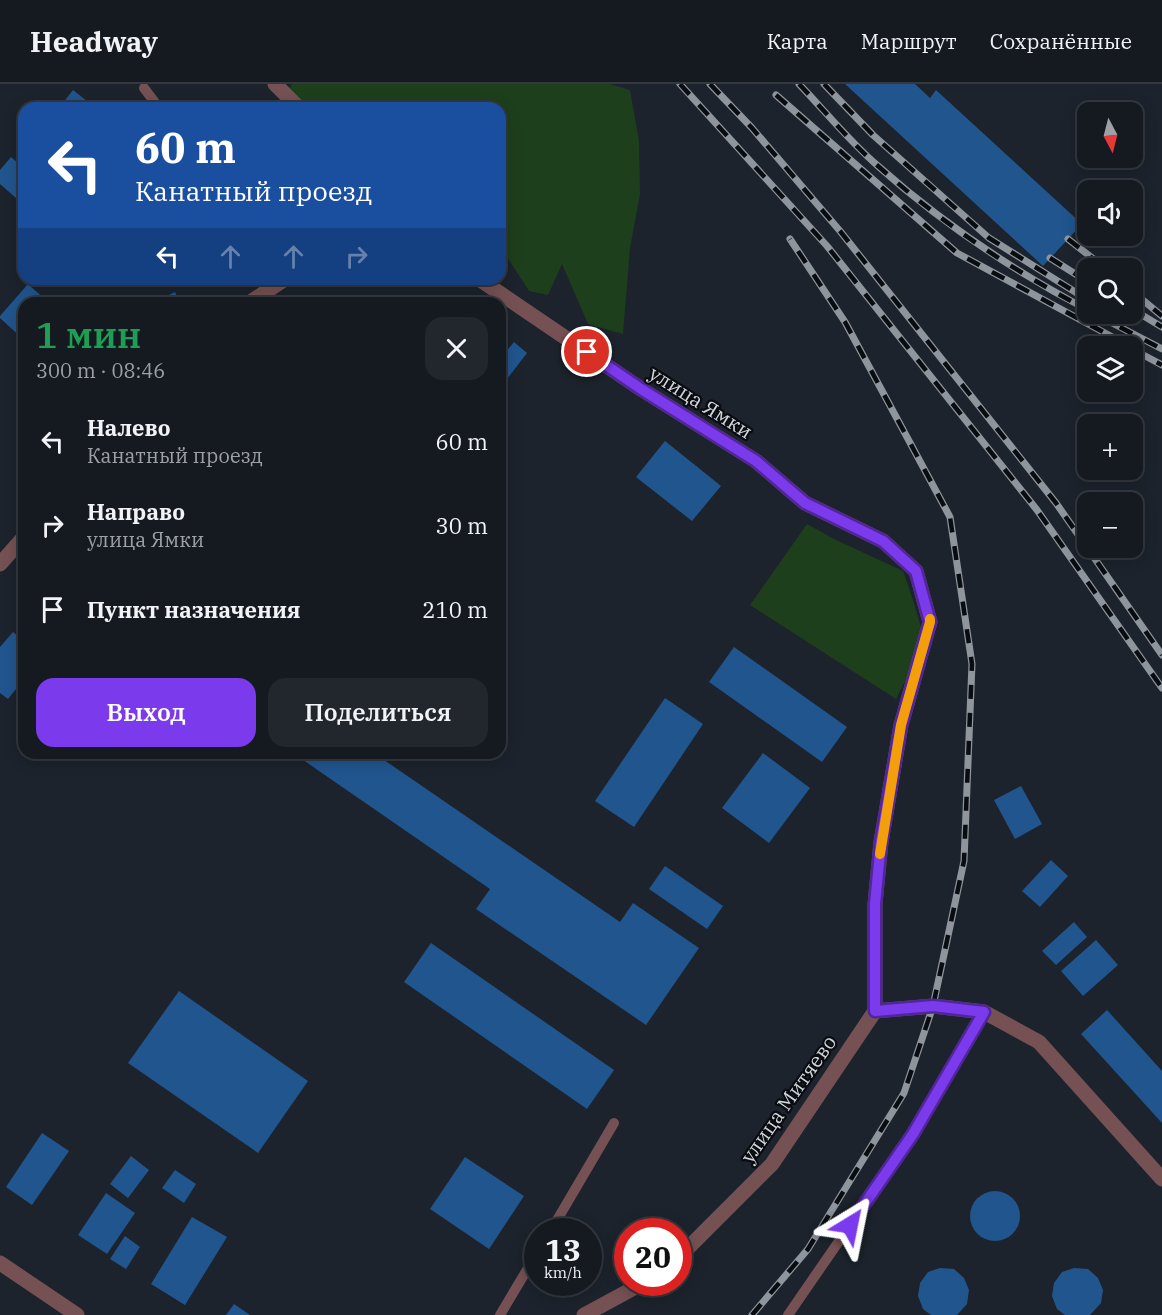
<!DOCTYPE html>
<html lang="ru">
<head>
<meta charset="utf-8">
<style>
  :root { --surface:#151a21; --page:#22272e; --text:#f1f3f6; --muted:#9da1a5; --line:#34383f; --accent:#7c3aed }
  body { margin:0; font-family:"IBM Plex Serif",serif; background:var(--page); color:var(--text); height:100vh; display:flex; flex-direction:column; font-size:22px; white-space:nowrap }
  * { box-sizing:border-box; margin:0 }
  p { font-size:20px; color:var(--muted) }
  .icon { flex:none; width:33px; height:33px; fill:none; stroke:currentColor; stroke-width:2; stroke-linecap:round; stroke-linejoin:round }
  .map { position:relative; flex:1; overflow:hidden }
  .drawer { position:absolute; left:18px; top:213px; width:488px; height:462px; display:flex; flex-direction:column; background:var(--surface); border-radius:18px; box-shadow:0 3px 15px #0003,0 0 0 2px var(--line) }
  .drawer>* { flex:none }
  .top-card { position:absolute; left:18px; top:18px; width:488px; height:183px; border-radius:18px; box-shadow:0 3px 15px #0003,0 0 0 2px var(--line); background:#1a4fa0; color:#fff; overflow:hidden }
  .needle { width:39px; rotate:173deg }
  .tools { position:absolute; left:1077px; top:18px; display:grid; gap:12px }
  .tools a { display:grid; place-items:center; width:66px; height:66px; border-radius:12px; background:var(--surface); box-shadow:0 3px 15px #0003,0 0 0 2px var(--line); font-size:30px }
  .speed { position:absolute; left:524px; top:1134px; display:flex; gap:12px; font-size:30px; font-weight:700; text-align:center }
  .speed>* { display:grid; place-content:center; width:78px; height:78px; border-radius:50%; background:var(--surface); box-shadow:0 3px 15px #0003,0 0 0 2px var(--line); line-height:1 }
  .speed small { font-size:15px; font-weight:400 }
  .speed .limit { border:9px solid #d22; background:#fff; color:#111 }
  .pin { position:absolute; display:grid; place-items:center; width:51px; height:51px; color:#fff; margin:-26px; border:3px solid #fff; border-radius:50%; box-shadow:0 2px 6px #0007 }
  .me { position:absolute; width:66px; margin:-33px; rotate:35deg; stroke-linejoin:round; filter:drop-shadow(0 0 4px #0008) }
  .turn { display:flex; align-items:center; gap:21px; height:126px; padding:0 18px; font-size:27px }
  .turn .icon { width:78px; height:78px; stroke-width:2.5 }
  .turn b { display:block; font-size:42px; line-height:51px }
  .lanes { display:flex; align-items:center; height:57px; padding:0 18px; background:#0003; justify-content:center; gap:30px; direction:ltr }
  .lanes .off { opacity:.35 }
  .round { display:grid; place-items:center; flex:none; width:63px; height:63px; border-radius:18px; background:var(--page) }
  .overview { display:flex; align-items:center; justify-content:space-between; height:102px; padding:0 18px }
  h1 { font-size:36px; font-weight:600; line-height:45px; color:#1e9e55 }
  .action { display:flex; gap:12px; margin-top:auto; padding:12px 18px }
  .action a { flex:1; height:69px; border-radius:18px; background:var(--accent); color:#fff; font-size:24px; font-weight:600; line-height:69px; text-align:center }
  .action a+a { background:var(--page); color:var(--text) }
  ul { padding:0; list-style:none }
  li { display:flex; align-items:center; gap:18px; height:84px; padding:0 18px }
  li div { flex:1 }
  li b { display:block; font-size:22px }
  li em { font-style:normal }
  header { display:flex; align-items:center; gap:36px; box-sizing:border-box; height:84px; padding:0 30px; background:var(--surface); border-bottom:2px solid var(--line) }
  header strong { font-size:28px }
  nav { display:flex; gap:33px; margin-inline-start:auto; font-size:21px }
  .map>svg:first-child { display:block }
  .green { fill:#1e3f1c }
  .building { fill:#21558e }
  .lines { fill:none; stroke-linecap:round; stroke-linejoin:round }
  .service { stroke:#755153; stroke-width:10 }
  .minor { stroke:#755153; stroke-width:15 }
  .rail-casing { stroke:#8f959c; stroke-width:7 }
  .rail { stroke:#090c10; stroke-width:4.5; stroke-dasharray:14; stroke-linecap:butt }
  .route-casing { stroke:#51269a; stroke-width:15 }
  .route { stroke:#7c3aed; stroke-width:10 }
  .slow { stroke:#f59e0b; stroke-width:10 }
  .labels { text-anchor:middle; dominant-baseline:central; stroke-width:4.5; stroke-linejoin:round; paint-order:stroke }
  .street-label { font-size:20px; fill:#d1d6dc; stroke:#090c10 }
</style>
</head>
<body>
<header>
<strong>Headway</strong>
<nav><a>Карта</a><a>Маршрут</a><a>Сохранённые</a></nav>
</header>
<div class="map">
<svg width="1162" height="1231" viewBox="0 0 1162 1231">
  <rect width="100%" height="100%" fill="#1c232c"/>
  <g class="green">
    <polygon points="292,0 610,0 630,6 639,57 640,110 630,164 623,250 588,240 562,180 548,211 529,207 500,162 500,24 276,24"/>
    <polygon points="807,440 834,455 903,487 914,519 925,558 896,615 750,521"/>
  </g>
  <g class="building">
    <polygon points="845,0 915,0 930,14 936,6 1082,140 1043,182"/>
    <polygon points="73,6 96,24 59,24"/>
    <polygon points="11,73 24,84 24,121 0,100 0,86"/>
    <polygon points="28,200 49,219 24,219 24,256 0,234 0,232"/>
    <polygon points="175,208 180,219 152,219"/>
    <polygon points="514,258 527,269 500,304 500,267 504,270"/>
    <polygon points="665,357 721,402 692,437 636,393"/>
    <polygon points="13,548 24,557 24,595 8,615 0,609 0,563"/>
    <polygon points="734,563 847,643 822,678 709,598"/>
    <polygon points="665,614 703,640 634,743 595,717"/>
    <polygon points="293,669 374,669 620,838 633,819 699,864 646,941 476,825 490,805"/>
    <polygon points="763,669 810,704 769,759 722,724"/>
    <polygon points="1021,702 1042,740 1015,755 994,716"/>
    <polygon points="1051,776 1068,792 1040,823 1022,807"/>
    <polygon points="665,782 723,822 707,845 649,805"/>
    <polygon points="1074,838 1087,853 1056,881 1042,867"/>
    <polygon points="1096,856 1118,881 1083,912 1061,887"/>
    <polygon points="431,859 614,986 587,1025 404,898"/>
    <polygon points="179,907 308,997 258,1069 128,979"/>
    <polygon points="1107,926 1162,987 1162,1039 1081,950"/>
    <polygon points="42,1049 69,1067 32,1121 6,1103"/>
    <polygon points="131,1072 149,1086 128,1114 110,1100"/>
    <polygon points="465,1073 524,1112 489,1165 430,1125"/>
    <polygon points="175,1086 196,1100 184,1119 162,1104"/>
    <circle cx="995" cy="1132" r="25"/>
    <polygon points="106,1109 135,1129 107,1170 78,1151"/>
    <polygon points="192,1133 227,1153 185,1221 151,1200"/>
    <polygon points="125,1152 140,1163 126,1185 110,1175"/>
    <polygon points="940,1184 954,1185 964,1194 969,1206 967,1220 957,1231 931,1231 923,1225 918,1212 920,1199 928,1188"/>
    <polygon points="1074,1184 1088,1185 1098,1194 1103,1206 1101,1219 1090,1231 1065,1231 1057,1225 1052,1212 1054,1199 1062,1188"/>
    <polygon points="234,1220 250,1231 226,1231"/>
  </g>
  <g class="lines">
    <g class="service">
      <polyline points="144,4 159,24"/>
      <polyline points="550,1148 614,1039"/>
      <polyline points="500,1231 537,1169"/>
      <polyline points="788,1231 913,1050 984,928"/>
    </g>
    <g class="minor">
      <polyline points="275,0 299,24"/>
      <polyline points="479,195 641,305 756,377 805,419 883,457 916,487 930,538 901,641 881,758 875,820 875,927"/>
      <polyline points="249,219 285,195"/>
      <polyline points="0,480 24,453"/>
      <polyline points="875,927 933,922 984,928 1039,958 1162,1095"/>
      <polyline points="678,1174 772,1080 875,927"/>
      <polyline points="0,1179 77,1231"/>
      <polyline points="584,1231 645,1198"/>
    </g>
    <defs>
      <g id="rail">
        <polyline points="680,0 827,162 1037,426 1162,604"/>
        <polyline points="710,0 752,44 840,147 1056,419 1162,571"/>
        <path d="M 799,0 C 825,27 849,57 878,82 C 943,140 1010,185 1088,226"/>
        <polyline points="824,0 873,51 989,154 1088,216"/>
        <polyline points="776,11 957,169 1129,262"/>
        <polyline points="1068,155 1105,184"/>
        <polyline points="1050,174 1088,198"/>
        <polyline points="1132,207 1162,232"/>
        <polyline points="1132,225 1162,243"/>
        <polyline points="1095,230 1162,265"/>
        <polyline points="1132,265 1162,281"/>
        <polyline points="752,1231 808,1165 904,1009 933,922 964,777 972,580 950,433 845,238 790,155"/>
      </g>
    </defs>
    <use href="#rail" class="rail-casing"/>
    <use href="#rail" class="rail"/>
  </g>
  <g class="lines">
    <defs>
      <polyline id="route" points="587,268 641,305 756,377 805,419 883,457 916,487 930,538 901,641 881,758 875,820 875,927 933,922 984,928 913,1050 850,1141"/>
    </defs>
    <use href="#route" class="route-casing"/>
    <use href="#route" class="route"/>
    <polyline class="slow" points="880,770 901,641 930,538 930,535"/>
  </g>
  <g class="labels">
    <g class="street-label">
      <text transform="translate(701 318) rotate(32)">улица Ямки</text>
      <text transform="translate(788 1015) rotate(-55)">улица Митяево</text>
    </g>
  </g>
</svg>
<div class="tools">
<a><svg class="needle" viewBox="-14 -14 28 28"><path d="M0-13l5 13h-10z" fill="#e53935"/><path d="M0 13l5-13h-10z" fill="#9da1a5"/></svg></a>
<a><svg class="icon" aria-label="sound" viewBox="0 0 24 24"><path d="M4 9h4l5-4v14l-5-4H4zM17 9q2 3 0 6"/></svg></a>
<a><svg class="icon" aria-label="search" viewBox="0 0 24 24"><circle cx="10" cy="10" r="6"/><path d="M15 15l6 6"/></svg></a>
<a><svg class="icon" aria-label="layers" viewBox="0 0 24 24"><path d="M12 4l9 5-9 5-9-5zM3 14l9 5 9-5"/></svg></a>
<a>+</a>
<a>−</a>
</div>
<div class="speed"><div>13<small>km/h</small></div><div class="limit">20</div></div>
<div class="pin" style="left:587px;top:268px;background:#d93025"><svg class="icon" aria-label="arrive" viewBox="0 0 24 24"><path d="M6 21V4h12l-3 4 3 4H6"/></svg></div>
<svg class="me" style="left:850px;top:1141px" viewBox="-20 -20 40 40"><path d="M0-17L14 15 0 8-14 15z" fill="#7c3aed" stroke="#fff" stroke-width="4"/></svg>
<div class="top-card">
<div class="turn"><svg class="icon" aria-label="left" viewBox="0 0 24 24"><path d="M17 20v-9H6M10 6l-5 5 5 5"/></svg><div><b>60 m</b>Канатный проезд</div></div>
<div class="lanes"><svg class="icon" aria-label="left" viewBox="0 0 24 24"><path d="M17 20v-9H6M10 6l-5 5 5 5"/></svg><svg class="icon off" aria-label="ahead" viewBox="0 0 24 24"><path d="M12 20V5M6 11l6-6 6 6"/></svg><svg class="icon off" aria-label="ahead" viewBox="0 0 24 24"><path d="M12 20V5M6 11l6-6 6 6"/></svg><svg class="icon off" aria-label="right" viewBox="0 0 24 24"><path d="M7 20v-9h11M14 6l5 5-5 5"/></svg></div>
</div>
<section class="drawer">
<div class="overview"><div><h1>1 мин</h1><p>300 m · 08:46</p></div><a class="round"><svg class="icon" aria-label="close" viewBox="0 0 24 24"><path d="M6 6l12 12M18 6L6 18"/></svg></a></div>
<ul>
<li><svg class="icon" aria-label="left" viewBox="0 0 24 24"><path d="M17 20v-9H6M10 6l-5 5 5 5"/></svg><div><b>Налево</b><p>Канатный проезд</p></div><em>60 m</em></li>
<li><svg class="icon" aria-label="right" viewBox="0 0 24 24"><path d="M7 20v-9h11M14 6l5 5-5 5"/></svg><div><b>Направо</b><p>улица Ямки</p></div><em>30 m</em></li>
<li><svg class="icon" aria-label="arrive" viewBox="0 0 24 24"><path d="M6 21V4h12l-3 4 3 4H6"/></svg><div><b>Пункт назначения</b></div><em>210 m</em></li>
</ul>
<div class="action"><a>Выход</a><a>Поделиться</a></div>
</section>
</div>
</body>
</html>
